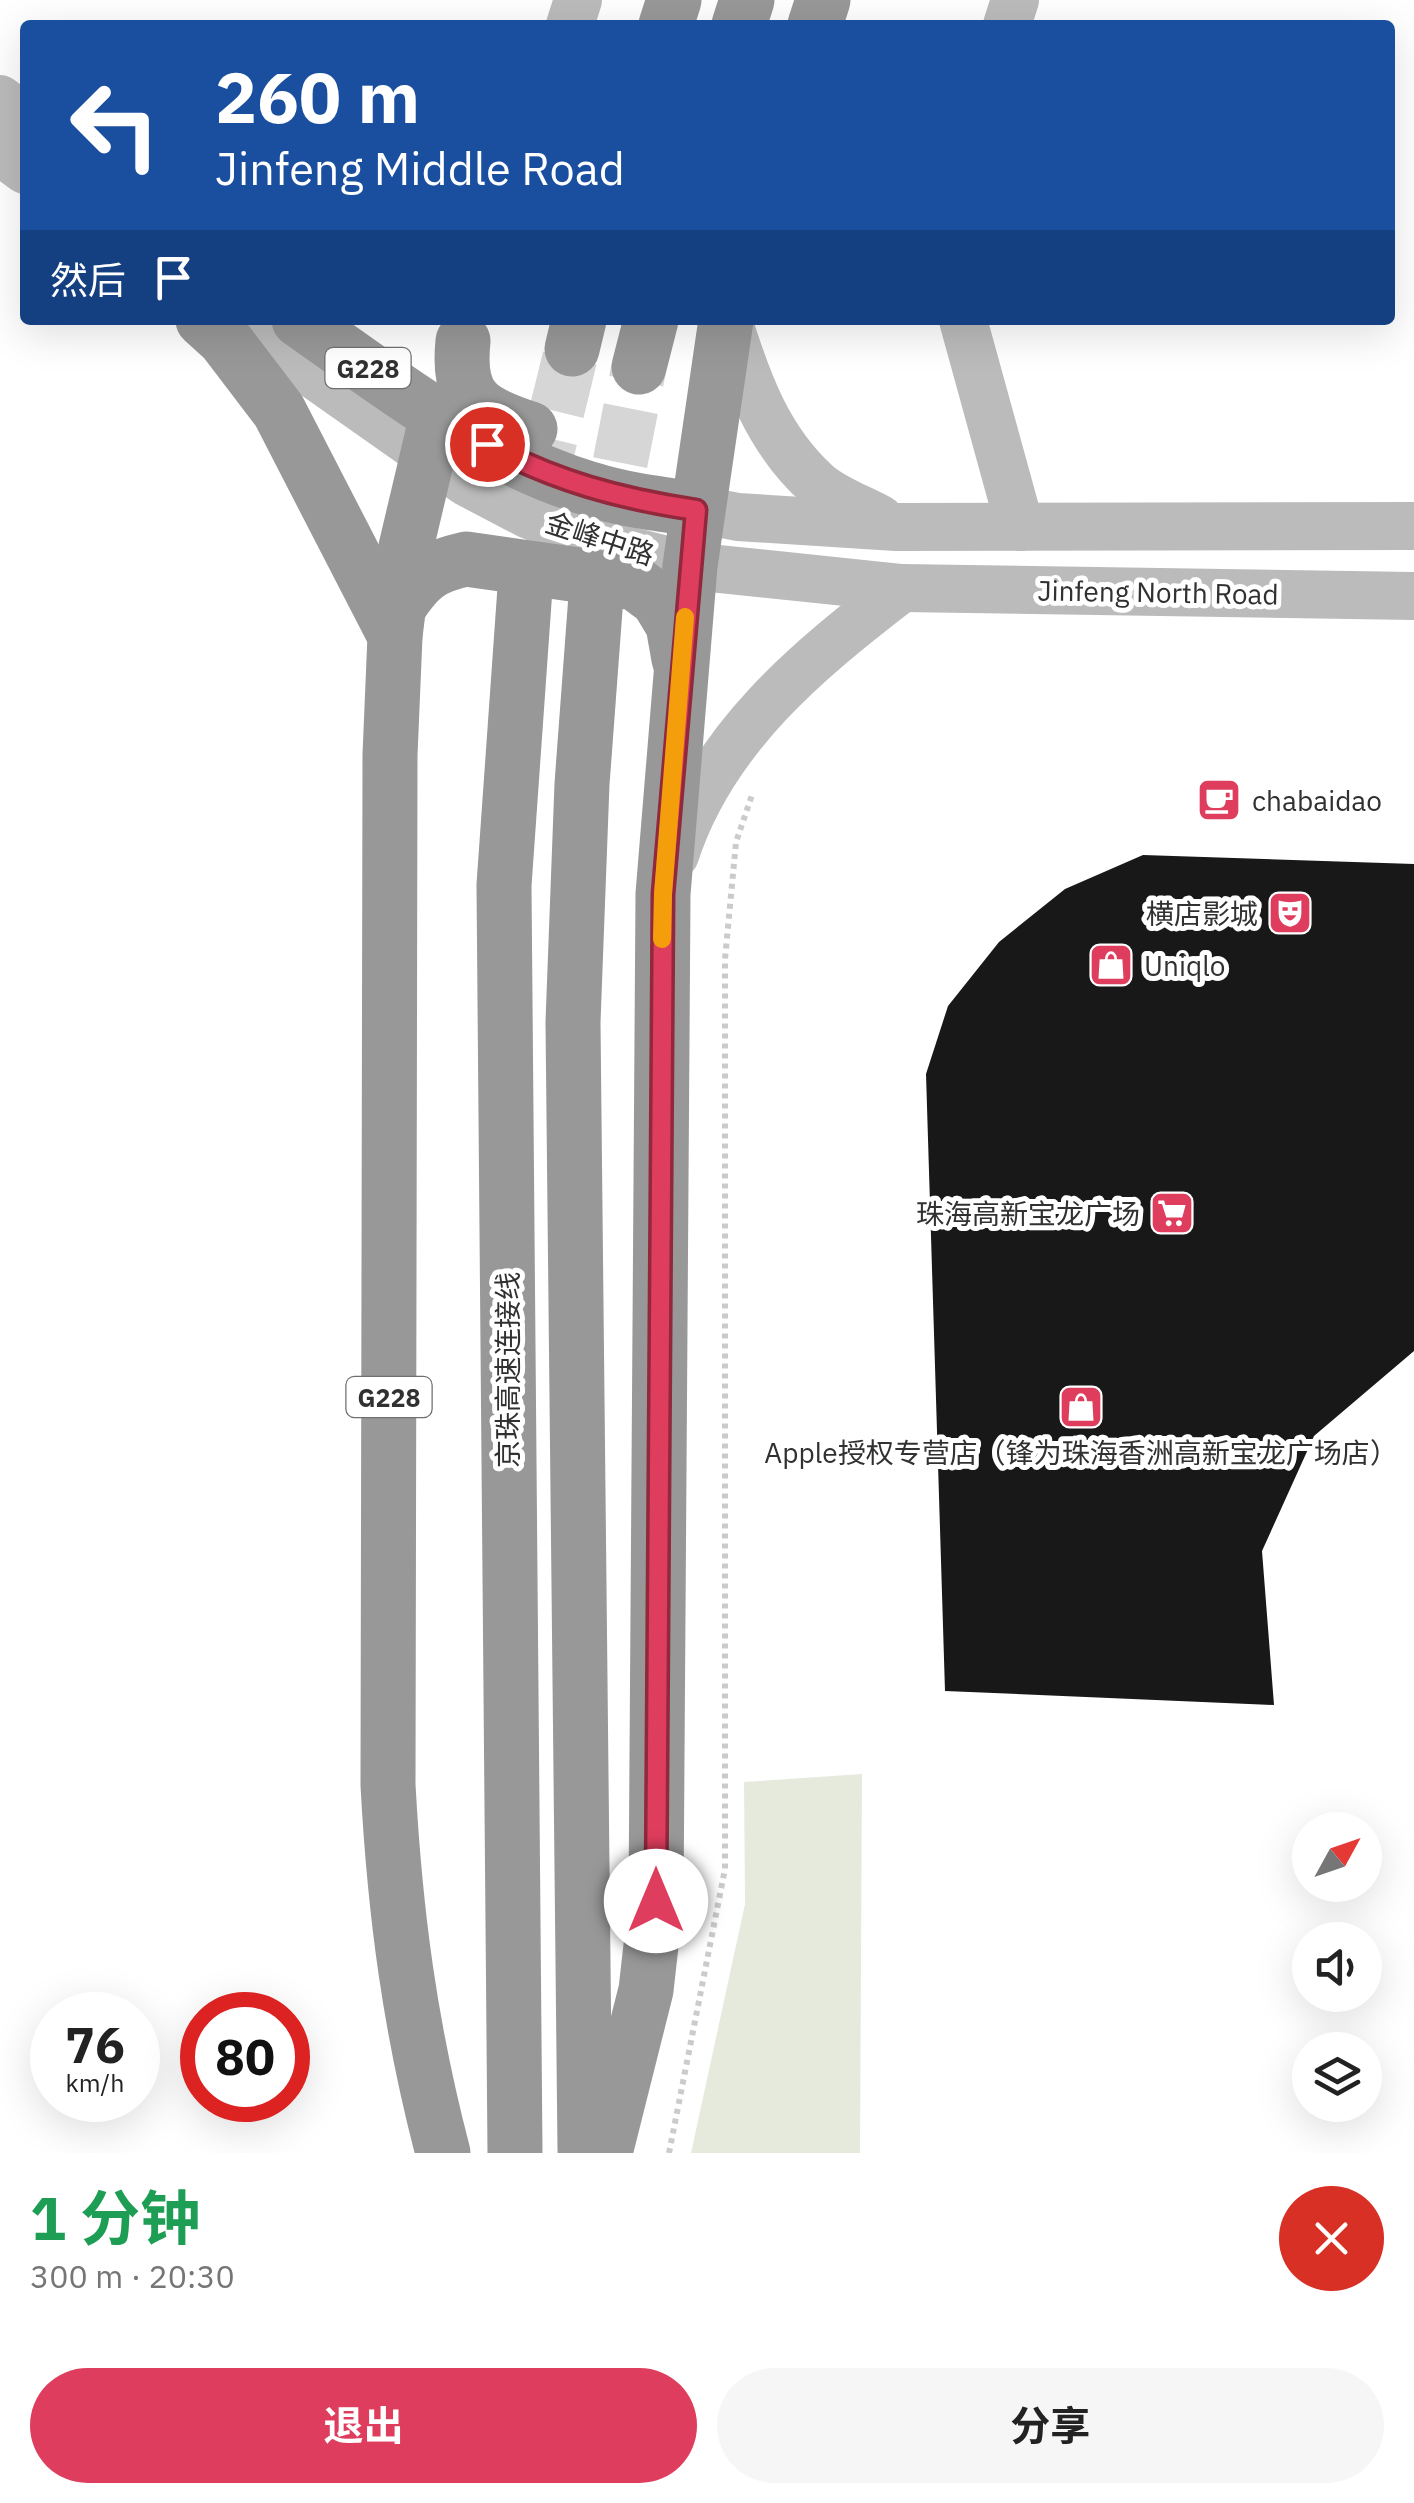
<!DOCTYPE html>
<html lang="zh">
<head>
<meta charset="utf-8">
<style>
  :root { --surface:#fff; --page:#f6f6f6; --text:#222; --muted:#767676; --accent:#df3d5d }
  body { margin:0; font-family:"IBM Plex Sans","Noto Sans SC",sans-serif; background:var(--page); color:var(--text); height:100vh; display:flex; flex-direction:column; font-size:38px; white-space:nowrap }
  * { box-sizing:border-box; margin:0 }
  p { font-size:32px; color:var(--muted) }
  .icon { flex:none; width:55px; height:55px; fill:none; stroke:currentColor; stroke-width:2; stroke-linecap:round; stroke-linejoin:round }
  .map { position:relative; height:2153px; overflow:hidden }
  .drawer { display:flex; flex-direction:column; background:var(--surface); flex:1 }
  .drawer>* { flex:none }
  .top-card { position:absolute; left:20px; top:20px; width:1375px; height:305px; border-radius:10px; box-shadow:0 10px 40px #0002; background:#1a4fa0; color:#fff; overflow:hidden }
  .needle { width:65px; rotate:50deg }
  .fabs { position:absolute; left:1292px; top:1812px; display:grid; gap:20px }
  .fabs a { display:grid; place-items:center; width:90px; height:90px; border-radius:50%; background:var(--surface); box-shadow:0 10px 40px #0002; font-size:50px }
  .speed { position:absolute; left:30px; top:1992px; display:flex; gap:20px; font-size:50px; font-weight:700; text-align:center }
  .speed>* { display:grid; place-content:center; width:130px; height:130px; border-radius:50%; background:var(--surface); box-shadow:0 10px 40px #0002; line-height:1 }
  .speed small { font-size:25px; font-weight:400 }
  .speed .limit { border:15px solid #d22; background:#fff; color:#111 }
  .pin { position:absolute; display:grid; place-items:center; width:85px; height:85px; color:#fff; margin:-42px; border:5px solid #fff; border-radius:50%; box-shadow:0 2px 10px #0007 }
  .me { position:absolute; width:110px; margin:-55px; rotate:0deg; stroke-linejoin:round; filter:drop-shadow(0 0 8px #0008) }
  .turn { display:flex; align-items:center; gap:35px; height:210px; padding:0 30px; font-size:45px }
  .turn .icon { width:130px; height:130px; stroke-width:2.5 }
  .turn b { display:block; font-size:70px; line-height:85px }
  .then { display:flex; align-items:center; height:95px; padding:0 30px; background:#0003; gap:20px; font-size:38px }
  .round { display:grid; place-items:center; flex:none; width:105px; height:105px; border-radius:52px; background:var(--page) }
  .headline { display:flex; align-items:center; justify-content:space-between; height:170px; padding:0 30px }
  h1 { font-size:60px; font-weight:700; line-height:75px; color:#1e9e55 }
  .cta { display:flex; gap:20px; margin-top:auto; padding:20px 30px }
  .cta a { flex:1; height:115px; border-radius:60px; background:var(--accent); color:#fff; font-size:40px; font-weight:700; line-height:115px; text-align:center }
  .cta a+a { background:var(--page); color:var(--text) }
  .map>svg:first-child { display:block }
  .green { fill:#e6eadd }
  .building { fill:#181818 }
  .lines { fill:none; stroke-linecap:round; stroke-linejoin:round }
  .highway-tunnel { stroke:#d6d6d6; stroke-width:55; stroke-dasharray:55 28; stroke-linecap:butt }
  .path { stroke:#cbcbcb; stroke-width:6; stroke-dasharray:5 5; stroke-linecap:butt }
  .secondary { stroke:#bbb; stroke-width:48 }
  .highway { stroke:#989898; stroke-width:55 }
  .route-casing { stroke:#91283c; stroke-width:25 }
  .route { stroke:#df3d5d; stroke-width:18 }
  .slow { stroke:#f59e0b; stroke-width:18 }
  .labels { text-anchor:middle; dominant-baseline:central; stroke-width:10; stroke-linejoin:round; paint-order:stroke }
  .shield { fill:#fff; stroke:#6f6f6f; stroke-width:2.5 }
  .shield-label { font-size:25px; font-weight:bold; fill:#313131 }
  .street-label { font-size:28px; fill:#313131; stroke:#fff }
  .poi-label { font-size:28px; fill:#313131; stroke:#fff; text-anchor:start }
</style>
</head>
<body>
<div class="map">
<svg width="1414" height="2153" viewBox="0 0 1414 2153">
  <rect width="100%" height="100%" fill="#fff"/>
  <polygon class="green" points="862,1774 860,2153 691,2153 745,1904 744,1782"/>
  <polygon class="building" points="1143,855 1414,864 1414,1351 1314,1436 1262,1551 1274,1705 945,1691 926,1074 948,1006 999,942 1065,889"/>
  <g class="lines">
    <g class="highway-tunnel">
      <polyline points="537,492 572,349"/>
      <polyline points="604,544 639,367"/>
    </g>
    <polyline class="path" points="669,2153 725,1869 725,959 736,842 752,795"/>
    <g class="secondary">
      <polyline points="570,25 578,0"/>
      <polyline points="1007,25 1015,0"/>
      <polyline points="0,99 25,118"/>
      <polyline points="0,151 25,170"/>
      <polyline points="236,320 466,482 529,515 603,544 690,566 902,588 1414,596"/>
      <path d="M 728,320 C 747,381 768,440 817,484 C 834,499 860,508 880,519"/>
      <polyline points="963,320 1020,527"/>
      <polyline points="696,509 738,517 896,527 1414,526"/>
      <path d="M 675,855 C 713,738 807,661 902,588"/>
    </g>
    <g class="highway">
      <polyline points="666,25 674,0"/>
      <polyline points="739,25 747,0"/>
      <polyline points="815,25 823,0"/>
      <polyline points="203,320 225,340 279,411 395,636"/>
      <path d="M 299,320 C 391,384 482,457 590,489 C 624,500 660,504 696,509"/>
      <path d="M 463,341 C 457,400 478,412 530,429"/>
      <polyline points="572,349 579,320"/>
      <polyline points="639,367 651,320"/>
      <path d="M 437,416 L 406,547 L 395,636 L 390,755 L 388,1785 C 395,1914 410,2027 443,2153"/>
      <path d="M 398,608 C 419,576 430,567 466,559 L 635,583 L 658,600 L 673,625 L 679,659"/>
      <polyline points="585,2150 573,1022 582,784 596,596"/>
      <polyline points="515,2153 504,885 525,588"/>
      <polyline points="605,2153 646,1990 656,1901 663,894 690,566 726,320"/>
    </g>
  </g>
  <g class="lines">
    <defs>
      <path id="route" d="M 487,444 C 553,481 622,499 696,510 L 663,894 L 656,1901"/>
    </defs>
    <use href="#route" class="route-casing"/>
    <use href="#route" class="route"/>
    <polyline class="slow" points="662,939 663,894 685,617"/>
  </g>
  <defs>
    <symbol id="cafe-square" viewBox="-11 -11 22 22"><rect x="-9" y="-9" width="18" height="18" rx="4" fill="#df3d5d" stroke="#fff"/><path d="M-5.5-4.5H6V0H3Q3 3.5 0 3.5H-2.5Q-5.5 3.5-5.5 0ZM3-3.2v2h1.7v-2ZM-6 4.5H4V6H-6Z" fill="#fff"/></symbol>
    <symbol id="theatre-square" viewBox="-11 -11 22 22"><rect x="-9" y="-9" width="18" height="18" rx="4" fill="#df3d5d" stroke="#fff"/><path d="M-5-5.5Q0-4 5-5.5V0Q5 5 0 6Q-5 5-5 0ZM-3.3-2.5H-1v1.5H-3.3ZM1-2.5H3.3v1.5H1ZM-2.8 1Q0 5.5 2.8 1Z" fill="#fff"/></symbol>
    <symbol id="shop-square" viewBox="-11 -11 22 22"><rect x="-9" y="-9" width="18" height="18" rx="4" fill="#df3d5d" stroke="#fff"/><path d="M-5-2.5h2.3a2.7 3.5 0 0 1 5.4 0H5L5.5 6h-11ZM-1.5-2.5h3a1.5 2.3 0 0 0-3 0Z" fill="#fff"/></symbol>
    <symbol id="supermarket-square" viewBox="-11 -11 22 22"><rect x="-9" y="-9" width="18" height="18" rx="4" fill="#df3d5d" stroke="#fff"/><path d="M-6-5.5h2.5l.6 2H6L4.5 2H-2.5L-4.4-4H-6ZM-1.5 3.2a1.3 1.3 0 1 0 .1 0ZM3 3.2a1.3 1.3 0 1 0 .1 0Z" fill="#fff"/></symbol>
  </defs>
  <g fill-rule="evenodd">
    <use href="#cafe-square" x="1194" y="775" width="50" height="50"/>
    <use href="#theatre-square" x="1265" y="888" width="50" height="50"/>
    <use href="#shop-square" x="1086" y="940" width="50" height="50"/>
    <use href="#supermarket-square" x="1147" y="1188" width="50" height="50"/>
    <use href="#shop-square" x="1056" y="1382" width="50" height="50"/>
  </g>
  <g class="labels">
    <g class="shield">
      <rect x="325.5" y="348" width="85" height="40" rx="8"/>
      <rect x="346.5" y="1377" width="85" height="40" rx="8"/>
    </g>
    <g class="shield-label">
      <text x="368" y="368">G228</text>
      <text x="389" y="1397">G228</text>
    </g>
    <g class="street-label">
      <text transform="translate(600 538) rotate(18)">金峰中路</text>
      <text transform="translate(1158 592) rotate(1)">Jinfeng North Road</text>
      <text transform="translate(507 1370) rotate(-90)">京珠高速连接线</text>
    </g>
    <g class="poi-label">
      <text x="1252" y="800">chabaidao</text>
      <text x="1258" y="913" text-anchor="end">横店影城</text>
      <text x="1144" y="965">Uniqlo</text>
      <text x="1140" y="1213" text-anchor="end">珠海高新宝龙广场</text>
      <text x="1081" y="1452" text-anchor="middle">Apple授权专营店（锋为珠海香洲高新宝龙广场店）</text>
    </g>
  </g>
</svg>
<div class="fabs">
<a><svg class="needle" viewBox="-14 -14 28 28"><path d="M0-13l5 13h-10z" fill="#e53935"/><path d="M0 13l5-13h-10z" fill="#767676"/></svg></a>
<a><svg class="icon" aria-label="sound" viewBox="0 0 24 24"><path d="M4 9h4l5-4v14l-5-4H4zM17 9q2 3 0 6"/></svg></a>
<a><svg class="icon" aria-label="layers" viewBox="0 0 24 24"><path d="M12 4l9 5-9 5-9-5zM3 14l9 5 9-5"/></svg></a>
</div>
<div class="speed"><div>76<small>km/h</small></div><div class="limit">80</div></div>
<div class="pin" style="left:487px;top:444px;background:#d93025"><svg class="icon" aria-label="arrive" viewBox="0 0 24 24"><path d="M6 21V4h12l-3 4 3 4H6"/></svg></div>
<svg class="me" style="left:656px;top:1901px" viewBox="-20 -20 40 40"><circle r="19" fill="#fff"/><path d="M0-13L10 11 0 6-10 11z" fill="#df3d5d"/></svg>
<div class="top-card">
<div class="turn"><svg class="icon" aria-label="left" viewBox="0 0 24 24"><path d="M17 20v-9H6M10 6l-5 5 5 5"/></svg><div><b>260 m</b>Jinfeng Middle Road</div></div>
<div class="then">然后<svg class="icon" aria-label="arrive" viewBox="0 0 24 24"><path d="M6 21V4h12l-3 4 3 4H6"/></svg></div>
</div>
</div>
<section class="drawer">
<div class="headline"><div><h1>1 分钟</h1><p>300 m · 20:30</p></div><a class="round" style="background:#d93025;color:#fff"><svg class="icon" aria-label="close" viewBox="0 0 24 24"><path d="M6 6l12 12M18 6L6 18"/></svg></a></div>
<div class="cta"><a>退出</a><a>分享</a></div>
</section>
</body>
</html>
